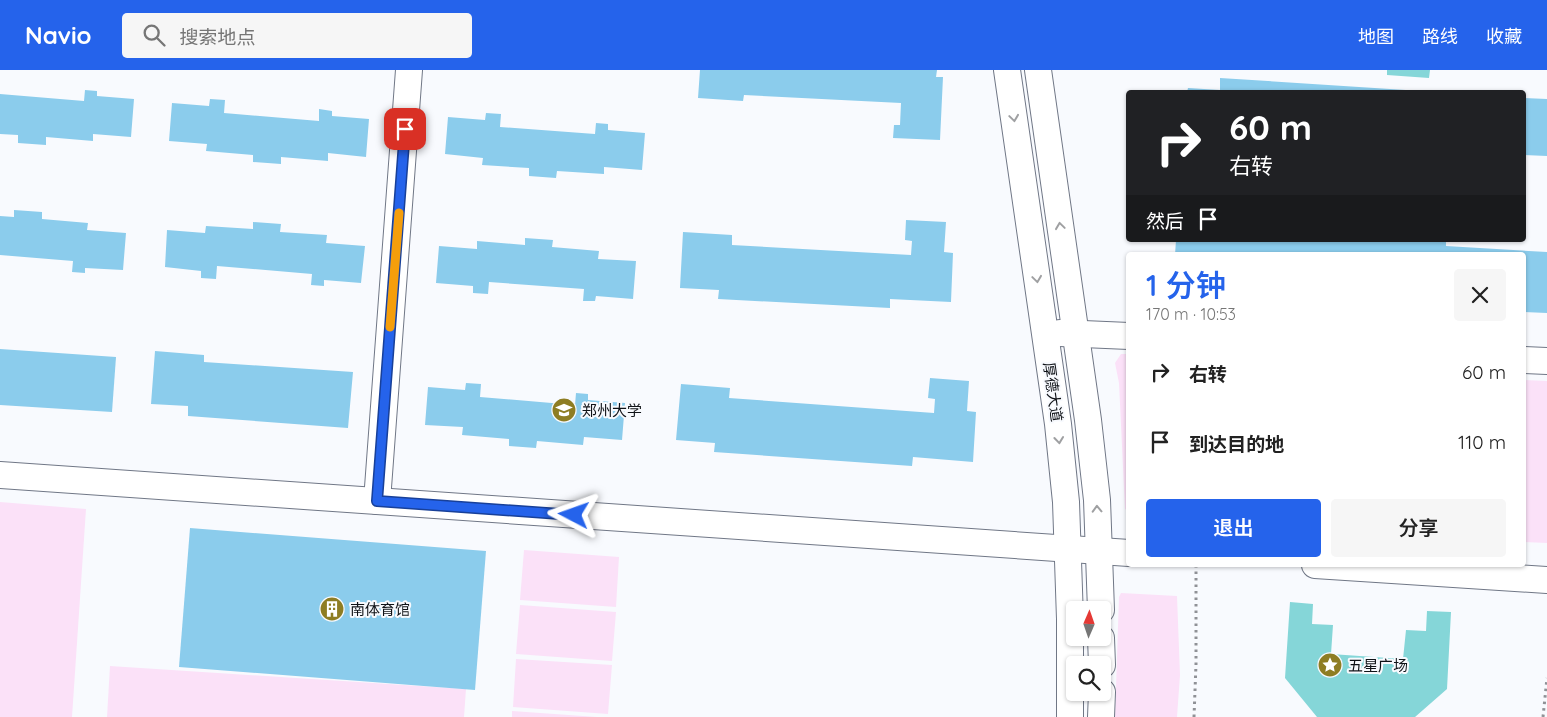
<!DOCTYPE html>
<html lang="zh">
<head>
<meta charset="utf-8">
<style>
  :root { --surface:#fff; --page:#f6f6f6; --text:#222; --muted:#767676; --accent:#2563eb }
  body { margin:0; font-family:Quicksand,"Noto Sans SC",sans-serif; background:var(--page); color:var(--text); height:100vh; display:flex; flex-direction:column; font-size:19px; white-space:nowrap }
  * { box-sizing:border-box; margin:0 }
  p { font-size:16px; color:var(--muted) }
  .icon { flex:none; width:28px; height:28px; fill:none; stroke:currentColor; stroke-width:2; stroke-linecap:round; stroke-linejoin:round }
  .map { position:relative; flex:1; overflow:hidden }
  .panel { position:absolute; left:1126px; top:182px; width:400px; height:315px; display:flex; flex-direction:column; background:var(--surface); border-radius:5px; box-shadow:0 1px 4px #0004 }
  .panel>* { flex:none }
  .top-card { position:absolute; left:1126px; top:20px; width:400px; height:152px; border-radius:5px; box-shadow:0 1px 4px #0004; background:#202124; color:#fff; overflow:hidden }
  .needle { width:32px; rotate:2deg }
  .tools { position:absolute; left:1066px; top:531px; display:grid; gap:10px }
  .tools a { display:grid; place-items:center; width:45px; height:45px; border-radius:5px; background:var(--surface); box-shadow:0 1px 4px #0004; font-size:25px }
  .pin { position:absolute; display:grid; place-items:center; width:42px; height:42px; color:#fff; margin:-21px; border-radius:10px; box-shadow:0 2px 8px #0006 }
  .me { position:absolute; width:55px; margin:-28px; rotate:274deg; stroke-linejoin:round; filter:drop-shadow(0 0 4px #0008) }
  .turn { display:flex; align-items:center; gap:18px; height:105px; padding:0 20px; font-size:22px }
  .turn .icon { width:65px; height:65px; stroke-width:2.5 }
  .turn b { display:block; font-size:35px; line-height:42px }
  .then { display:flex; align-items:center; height:48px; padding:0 20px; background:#0003; gap:10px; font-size:19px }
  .round { display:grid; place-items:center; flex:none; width:52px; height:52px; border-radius:5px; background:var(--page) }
  .head { display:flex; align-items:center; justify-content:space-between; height:85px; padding:0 20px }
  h1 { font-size:30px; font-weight:600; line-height:38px; color:var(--accent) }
  .primary-button { display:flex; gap:10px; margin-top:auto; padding:10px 20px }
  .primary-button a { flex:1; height:58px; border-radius:5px; background:var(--accent); color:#fff; font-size:20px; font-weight:600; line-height:58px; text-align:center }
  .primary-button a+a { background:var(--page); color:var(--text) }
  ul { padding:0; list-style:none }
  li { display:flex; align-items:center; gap:15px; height:70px; padding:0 20px }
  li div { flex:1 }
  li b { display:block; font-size:19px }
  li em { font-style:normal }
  header { display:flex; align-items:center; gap:30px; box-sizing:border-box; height:70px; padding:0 25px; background:var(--accent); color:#fff }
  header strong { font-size:24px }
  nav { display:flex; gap:28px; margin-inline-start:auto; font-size:18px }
  .search { width:350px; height:45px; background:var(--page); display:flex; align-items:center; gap:12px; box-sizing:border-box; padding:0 18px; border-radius:5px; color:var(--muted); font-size:19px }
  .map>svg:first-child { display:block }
  .green { fill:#fbe1f8 }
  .water { fill:#85d6d8 }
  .building { fill:#8bccec }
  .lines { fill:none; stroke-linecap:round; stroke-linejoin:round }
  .minor-casing { stroke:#707786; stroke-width:28 }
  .path { stroke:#8f9196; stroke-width:3; stroke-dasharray:2.5 4; stroke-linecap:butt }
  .minor { stroke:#fff; stroke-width:26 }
  .oneway { stroke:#9fa0a2 }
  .route-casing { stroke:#184099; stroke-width:12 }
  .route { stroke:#2563eb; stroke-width:9 }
  .slow { stroke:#f59e0b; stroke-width:9 }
  .labels { text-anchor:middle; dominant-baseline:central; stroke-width:4; stroke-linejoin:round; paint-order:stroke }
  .street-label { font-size:15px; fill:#0f1217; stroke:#f8fafe }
  .poi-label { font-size:15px; fill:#0f1217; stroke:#f8fafe; text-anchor:start }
</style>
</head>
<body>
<header>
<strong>Navio</strong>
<div class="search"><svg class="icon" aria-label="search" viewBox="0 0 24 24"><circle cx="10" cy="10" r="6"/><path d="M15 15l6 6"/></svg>搜索地点</div>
<nav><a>地图</a><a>路线</a><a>收藏</a></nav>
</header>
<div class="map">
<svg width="1547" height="647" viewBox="0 0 1547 647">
  <rect width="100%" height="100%" fill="#f8fafe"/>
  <g class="green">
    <polygon points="1121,284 1129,284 1129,441 1125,439 1119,313 1115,293"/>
    <polygon points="1524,310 1547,311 1547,473 1524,472"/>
    <polygon points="0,432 86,439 72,647 0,647"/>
    <polygon points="524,480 619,487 616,537 520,530"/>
    <polygon points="1121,523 1177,526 1180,605 1177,647 1115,647 1119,527"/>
    <polygon points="520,535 616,542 612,591 516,584"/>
    <polygon points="516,589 612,595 608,644 513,637"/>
    <polygon points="110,596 466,619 464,647 107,647"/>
    <polygon points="512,641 597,647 512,647"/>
  </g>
  <g class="water">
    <polygon points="1387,0 1430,0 1429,8 1387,5"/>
    <polygon points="1290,532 1313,534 1312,554 1333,555 1331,584 1403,589 1406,560 1426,561 1427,541 1451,542 1447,619 1415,647 1317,647 1285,608"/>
  </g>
  <g class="building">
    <polygon points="700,0 937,0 936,7 943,7 940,70 893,68 894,55 900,55 901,33 744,25 743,31 698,28"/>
    <polygon points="1220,8 1421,21 1421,22 1187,22 1188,18 1220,20"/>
    <polygon points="85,20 97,21 97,26 134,29 131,67 93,64 93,71 46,67 46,75 18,73 18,65 0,64 0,24 84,31"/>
    <polygon points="1524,28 1547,29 1547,86 1524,85"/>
    <polygon points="210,29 225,30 224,43 319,51 319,39 332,41 332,46 369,49 366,87 328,83 328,91 281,87 281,94 253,92 253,85 206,81 207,74 169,71 172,33 209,36"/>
    <polygon points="486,43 501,44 500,57 595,64 596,53 608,54 608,60 645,63 642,100 604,97 604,104 557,101 556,108 529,106 529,98 482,95 483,88 445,84 448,47 485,50"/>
    <polygon points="14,140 42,142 42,149 88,153 87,160 126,163 123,200 85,198 85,203 72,202 73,191 0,185 0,146 14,147"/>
    <polygon points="906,150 946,152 944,182 953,183 951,232 890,229 890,238 718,229 719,220 680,218 683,162 732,165 732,175 911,185 912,171 905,170"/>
    <polygon points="253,152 281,154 280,162 327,165 326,173 365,176 361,213 324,210 324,216 311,215 312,204 217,196 216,209 201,208 201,201 165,197 167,160 205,163 206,156 253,159"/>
    <polygon points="525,168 553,170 552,177 599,181 598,189 636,191 633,229 596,226 595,231 583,231 584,219 489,212 488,224 473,223 473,216 436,213 439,176 477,179 477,171 525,175"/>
    <polygon points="1176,170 1446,170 1446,176 1547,182 1547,243 1524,242 1524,185 1175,185"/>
    <polygon points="0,279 116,287 112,342 0,335"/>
    <polygon points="155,281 204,285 204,292 353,302 348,358 188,346 188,336 151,334"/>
    <polygon points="930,308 969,311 967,341 976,342 973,392 913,387 912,396 714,382 715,373 676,370 681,314 730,318 729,328 934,343 935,329 928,328"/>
    <polygon points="466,313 481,314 480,327 575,335 576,323 588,324 588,330 625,333 622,370 584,367 583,375 537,371 536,378 509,376 509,369 462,365 463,357 425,355 428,317 465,320"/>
    <polygon points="190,458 486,481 475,620 179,597"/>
  </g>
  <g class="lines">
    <defs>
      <g id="minor">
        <polyline points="1007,0 1058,354 1066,432 1070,549 1070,647"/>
        <polyline points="1038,0 1088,350 1097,430 1101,540"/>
        <polyline points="1060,263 1129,266"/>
        <polyline points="1524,290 1547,291"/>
        <polyline points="0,405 1129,483"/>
        <polyline points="377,431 409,0"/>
        <polyline points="1315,495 1547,510"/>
        <polyline points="1101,568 1102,595"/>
        <polyline points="1101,647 1102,622"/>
      </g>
    </defs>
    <use href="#minor" class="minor-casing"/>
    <g class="path">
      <polyline points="1194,647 1196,594 1196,495"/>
      <polyline points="1543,647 1547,608"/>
    </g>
    <use href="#minor" class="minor"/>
  </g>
  <defs><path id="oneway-chevron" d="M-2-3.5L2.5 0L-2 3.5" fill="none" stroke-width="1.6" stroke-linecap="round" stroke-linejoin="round" transform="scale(1.25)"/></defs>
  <g class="oneway">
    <use href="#oneway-chevron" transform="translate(1014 48) rotate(82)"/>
    <use href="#oneway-chevron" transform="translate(1060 156) rotate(-98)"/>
    <use href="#oneway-chevron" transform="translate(1037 209) rotate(82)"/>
    <use href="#oneway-chevron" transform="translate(1059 370) rotate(84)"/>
    <use href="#oneway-chevron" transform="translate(1097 439) rotate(-92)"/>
  </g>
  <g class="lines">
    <defs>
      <polyline id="route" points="405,59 377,431 574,445"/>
    </defs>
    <use href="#route" class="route-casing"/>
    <use href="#route" class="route"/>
    <polyline class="slow" points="390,257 399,143"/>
  </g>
  <defs>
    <symbol id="university-disc" viewBox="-11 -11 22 22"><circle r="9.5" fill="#8e7d23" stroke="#f8fafe"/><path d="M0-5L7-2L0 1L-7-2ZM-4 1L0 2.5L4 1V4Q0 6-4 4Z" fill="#fff"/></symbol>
    <symbol id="building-disc" viewBox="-11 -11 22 22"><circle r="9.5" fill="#8e7d23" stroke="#f8fafe"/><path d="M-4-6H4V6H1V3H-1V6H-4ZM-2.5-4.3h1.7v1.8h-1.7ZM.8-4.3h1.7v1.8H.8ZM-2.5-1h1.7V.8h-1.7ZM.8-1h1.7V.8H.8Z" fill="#fff"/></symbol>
    <symbol id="sight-disc" viewBox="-11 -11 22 22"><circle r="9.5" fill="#8e7d23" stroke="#f8fafe"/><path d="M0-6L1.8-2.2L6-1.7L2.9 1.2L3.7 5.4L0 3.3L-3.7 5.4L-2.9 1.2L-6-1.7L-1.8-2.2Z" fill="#fff"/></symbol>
  </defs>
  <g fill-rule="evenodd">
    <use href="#university-disc" x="550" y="326" width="28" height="28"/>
    <use href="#building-disc" x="318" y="525" width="28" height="28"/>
    <use href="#sight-disc" x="1316" y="581" width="28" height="28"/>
  </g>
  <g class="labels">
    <g class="street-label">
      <text transform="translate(1053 322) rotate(82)">厚德大道</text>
    </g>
    <g class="poi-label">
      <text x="582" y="340">郑州大学</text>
      <text x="350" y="539">南体育馆</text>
      <text x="1348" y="595">五星广场</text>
    </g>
  </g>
</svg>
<div class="tools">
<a><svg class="needle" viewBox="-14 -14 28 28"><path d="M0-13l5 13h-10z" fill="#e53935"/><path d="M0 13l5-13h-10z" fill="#767676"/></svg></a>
<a><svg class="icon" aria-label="search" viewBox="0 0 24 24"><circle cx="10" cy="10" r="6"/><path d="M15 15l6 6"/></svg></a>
</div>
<div class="pin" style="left:405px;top:59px;background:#d93025"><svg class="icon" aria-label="arrive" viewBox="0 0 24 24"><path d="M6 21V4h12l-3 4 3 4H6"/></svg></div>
<svg class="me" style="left:574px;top:445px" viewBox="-20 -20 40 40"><path d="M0-17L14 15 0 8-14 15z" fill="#2563eb" stroke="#fff" stroke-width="4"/></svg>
<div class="top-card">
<div class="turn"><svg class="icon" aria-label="right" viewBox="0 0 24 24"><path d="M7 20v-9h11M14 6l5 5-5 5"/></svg><div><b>60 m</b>右转</div></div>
<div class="then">然后<svg class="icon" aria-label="arrive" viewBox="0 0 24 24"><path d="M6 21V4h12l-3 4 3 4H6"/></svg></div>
</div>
<section class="panel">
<div class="head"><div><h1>1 分钟</h1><p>170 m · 10:53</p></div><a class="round"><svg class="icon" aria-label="close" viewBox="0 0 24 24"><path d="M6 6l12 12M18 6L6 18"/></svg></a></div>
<ul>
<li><svg class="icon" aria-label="right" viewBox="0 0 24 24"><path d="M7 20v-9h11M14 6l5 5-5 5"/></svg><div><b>右转</b></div><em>60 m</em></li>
<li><svg class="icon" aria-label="arrive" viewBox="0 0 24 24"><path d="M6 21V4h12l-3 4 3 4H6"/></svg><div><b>到达目的地</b></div><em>110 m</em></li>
</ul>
<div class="primary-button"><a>退出</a><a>分享</a></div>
</section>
</div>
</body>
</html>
